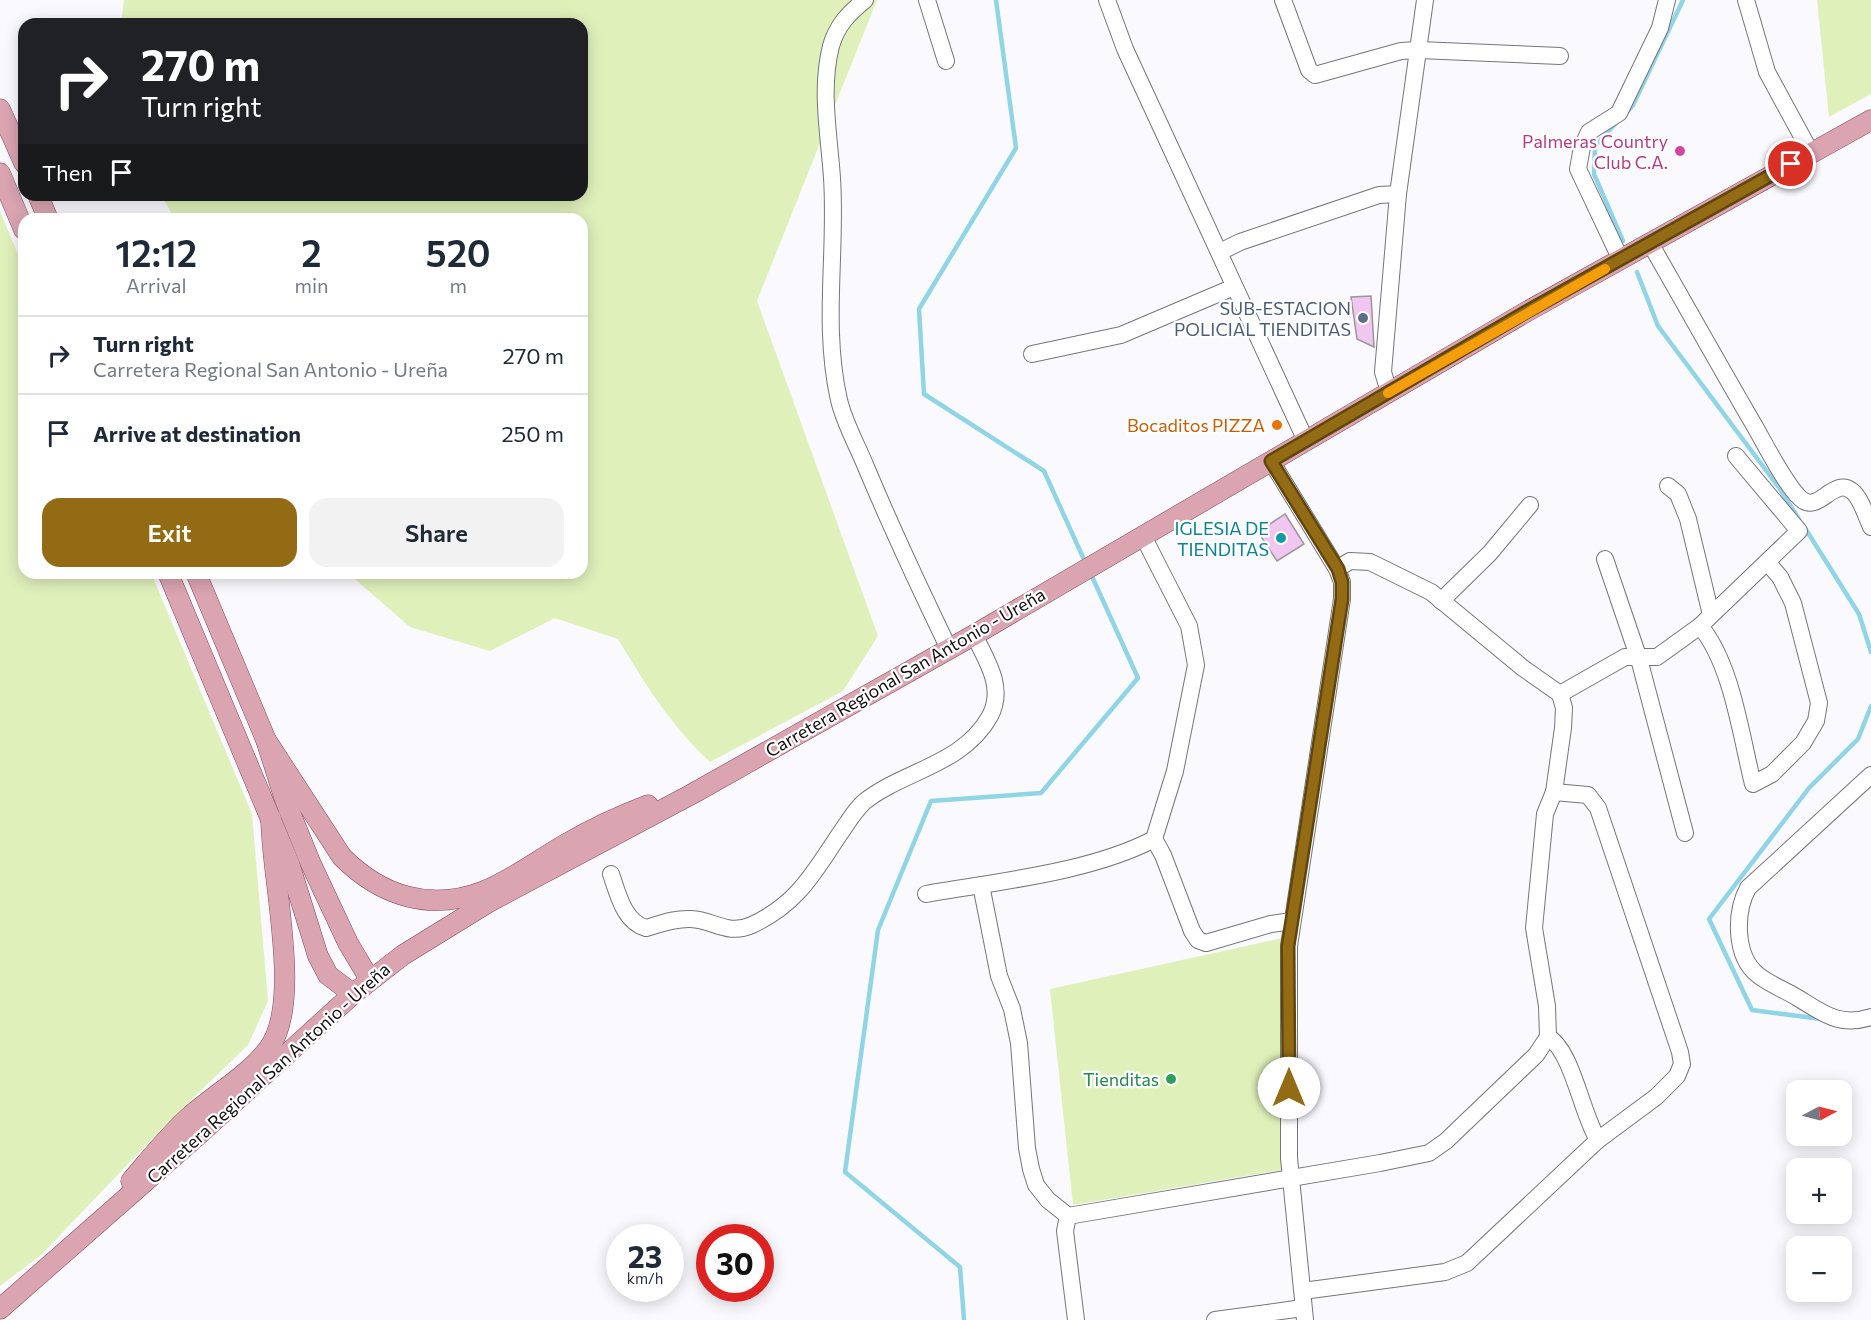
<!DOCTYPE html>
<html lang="en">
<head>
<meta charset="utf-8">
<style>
  :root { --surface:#fff; --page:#f2f2f3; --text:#1f2937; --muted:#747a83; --line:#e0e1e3; --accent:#936b14 }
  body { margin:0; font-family:Commissioner,sans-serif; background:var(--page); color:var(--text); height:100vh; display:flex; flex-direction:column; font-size:22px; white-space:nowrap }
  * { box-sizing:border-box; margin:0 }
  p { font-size:20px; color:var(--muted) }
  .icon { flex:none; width:33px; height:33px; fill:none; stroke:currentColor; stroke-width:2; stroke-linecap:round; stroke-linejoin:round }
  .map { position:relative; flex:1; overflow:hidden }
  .sheet { position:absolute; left:18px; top:213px; width:570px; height:366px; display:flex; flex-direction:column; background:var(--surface); border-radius:18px; box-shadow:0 3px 15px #0003 }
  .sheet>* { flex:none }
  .hud { position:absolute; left:18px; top:18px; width:570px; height:183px; border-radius:18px; box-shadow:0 3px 15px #0003; background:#202124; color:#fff; overflow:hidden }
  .needle { width:39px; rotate:83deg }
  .fabs { position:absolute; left:1786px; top:1080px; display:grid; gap:12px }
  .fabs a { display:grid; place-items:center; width:66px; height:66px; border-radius:12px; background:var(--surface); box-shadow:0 3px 15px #0003; font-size:30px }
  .speed { position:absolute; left:606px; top:1224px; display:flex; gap:12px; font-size:30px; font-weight:700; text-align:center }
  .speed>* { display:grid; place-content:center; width:78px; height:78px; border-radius:50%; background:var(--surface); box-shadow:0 3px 15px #0003; line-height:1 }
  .speed small { font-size:15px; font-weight:400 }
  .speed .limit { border:9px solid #d22; background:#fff; color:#111 }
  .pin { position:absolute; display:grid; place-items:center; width:51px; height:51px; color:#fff; margin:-26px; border:3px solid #fff; border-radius:50%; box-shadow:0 2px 6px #0007 }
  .me { position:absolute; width:66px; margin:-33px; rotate:0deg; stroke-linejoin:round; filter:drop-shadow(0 0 4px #0008) }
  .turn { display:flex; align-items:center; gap:21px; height:126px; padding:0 24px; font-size:27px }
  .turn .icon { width:78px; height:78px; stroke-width:2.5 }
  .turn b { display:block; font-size:42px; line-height:51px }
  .then { display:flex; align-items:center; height:57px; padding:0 24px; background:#0003; gap:12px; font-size:22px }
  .eta { display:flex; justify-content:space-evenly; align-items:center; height:102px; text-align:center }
  .eta b { font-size:36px; font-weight:600; line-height:42px }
  .button { display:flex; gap:12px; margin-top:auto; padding:12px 24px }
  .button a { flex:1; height:69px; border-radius:18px; background:var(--accent); color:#fff; font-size:24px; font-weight:600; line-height:69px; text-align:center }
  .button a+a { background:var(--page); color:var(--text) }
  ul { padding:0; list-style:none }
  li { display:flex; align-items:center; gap:18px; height:78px; padding:0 24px; border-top:2px solid var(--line) }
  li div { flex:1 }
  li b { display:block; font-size:22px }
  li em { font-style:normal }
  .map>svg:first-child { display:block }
  .green { fill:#e0f0bb }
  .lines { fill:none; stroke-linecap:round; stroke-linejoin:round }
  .stream { stroke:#90d5e6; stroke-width:4.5 }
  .building { fill:#f1c6f0; stroke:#9b969a; stroke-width:1.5 }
  .minor-casing { stroke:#75757b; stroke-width:18 }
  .major-casing { stroke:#844958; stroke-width:21 }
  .minor { stroke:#fff; stroke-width:16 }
  .major { stroke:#daa4b1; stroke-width:20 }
  .route-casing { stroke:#60460d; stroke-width:15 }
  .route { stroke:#936b14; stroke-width:10 }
  .slow { stroke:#f59e0b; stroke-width:10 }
  .hotel-dot { fill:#d1479c; stroke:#fff; stroke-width:2 }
  .service-dot { fill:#5c6f8a; stroke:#fff; stroke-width:2 }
  .food-dot { fill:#e8710a; stroke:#fff; stroke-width:2 }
  .culture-dot { fill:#0f9aa8; stroke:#fff; stroke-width:2 }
  .leisure-dot { fill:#2e9e5b; stroke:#fff; stroke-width:2 }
  .labels { text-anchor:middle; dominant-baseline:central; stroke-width:4.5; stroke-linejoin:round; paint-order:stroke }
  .hotel-label { font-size:18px; fill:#b23c85; stroke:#fff; text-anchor:end }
  .service-label { font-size:18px; fill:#4e5e75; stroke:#fff; text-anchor:end }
  .food-label { font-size:18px; fill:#c56008; stroke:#fff; text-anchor:end }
  .culture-label { font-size:18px; fill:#0d838f; stroke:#fff; text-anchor:end }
  .street-label { font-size:18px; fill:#101012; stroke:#fff }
  .leisure-label { font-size:18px; fill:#27864d; stroke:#fff; text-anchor:end }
</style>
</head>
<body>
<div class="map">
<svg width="1871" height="1320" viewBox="0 0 1871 1320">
  <rect width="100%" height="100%" fill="#f9f9fe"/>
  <g class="green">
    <path d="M 124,0 L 877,0 L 757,301 L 878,636 L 843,691 L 710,762 C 672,727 645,684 618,639 L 555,618 L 490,651 L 410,627 L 348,573 L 582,573 L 582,219 L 175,219 L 161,195 L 582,195 L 582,24 L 121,24 Z"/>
    <polygon points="1817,0 1871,0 1871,94 1829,117"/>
    <polygon points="0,211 24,269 24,573 151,573 252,814 268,1001 248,1045 170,1120 41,1255 0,1286"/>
    <polygon points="1282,938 1281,1170 1073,1205 1050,989"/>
  </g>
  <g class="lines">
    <g class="stream">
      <polyline points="996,0 1016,148 919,309 924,394 1044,471 1086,564"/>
      <polyline points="1628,111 1633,105 1683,0"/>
      <polyline points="1616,123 1595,146 1594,174 1623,241"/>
      <polyline points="1637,272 1658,326 1780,489 1800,521"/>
      <polyline points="1805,528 1859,614 1871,652"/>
      <polyline points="1821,1019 1752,1010 1709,919 1809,788 1858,739 1871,706"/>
      <polyline points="964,1320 960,1267 845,1172 878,930 931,801 1041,793 1138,678 1090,572"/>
    </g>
  </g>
  <g class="building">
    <polygon points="1371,296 1374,347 1357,339 1351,297"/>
    <polygon points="1285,514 1304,544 1277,561 1258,532"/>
  </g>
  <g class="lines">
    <defs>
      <g id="minor">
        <path d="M 865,0 C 849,13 837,25 831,46 C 820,89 829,134 832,178 C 837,252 822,325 839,400 C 844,422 857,445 866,467 C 892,529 920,589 949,649"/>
        <polyline points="927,0 946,61"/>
        <polyline points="1107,0 1125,49 1306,441"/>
        <polyline points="1283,0 1309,70 1315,75 1401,51 1419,50 1560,56"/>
        <polyline points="1746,0 1767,72 1811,153"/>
        <path d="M 1650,243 C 1685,304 1719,365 1754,425 C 1765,444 1785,484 1800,498 C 1818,516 1833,476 1852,491 C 1861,498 1866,516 1871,527"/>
        <polyline points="1220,252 1240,242 1379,195 1398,194"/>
        <polyline points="1621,260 1578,169 1582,147 1589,132 1619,113 1660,28 1667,0"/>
        <polyline points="1032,354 1121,335 1234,287"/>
        <polyline points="1389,392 1383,372 1398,194 1425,0"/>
        <polyline points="1271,461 1337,569 1342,582 1342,599 1289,946 1289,1158 1305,1320"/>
        <polyline points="1668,486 1678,494 1688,519 1711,615"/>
        <polyline points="1605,559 1639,659 1685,833"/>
        <polyline points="1441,601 1490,553 1530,505"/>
        <path d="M 1700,626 C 1732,664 1741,736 1753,784 L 1772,774 L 1803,743 L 1816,721 L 1819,703 L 1793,603 L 1780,577 L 1767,562"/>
        <polyline points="1560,694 1625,657 1657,657 1700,626 1799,531 1736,456"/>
        <path d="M 1871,775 L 1748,888 C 1735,912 1734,956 1758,975 C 1769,984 1785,990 1798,998 C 1824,1014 1840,1027 1871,1017"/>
        <polyline points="1154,839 1163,855 1192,931 1198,940 1206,943 1271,924 1292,921"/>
        <path d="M 611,874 C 618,894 624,922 646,928 C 660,924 675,918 691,919 C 714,920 727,936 752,925 C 797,904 813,874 839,835 C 847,824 854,811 864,802 C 904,770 963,765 990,716 C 1005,688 987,661 974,635"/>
        <polyline points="981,885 999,976 1012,1009 1019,1043 1027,1148 1031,1169 1036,1185 1048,1200 1068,1216 1380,1163 1429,1153 1446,1141 1536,1055 1548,1037 1547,1006 1534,928 1545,814 1554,792 1563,728 1564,708 1560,694 1523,668 1431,592 1370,562 1350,561 1337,569"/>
        <path d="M 926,894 C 995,882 1092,872 1154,839 L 1175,771 L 1196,665 L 1189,626 L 1143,536"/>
        <path d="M 1548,1037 C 1572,1050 1582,1115 1598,1140"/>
        <polyline points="1068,1216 1065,1231 1076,1320"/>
        <polyline points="1303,1291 1445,1272 1467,1263 1598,1140 1656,1097 1677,1076 1682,1064 1680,1052 1598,808 1588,795 1554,792"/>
        <polyline points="1215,1320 1303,1308"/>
      </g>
      <g id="major">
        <polyline points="0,109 24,163"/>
        <polyline points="0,173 24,230"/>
        <polyline points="38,195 48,219"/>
        <polyline points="168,573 289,863 318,956 328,975 353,994"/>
        <polyline points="196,573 266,740 285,800 311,864 348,943 370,980"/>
        <path d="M 266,740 L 342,857 C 381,896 430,912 484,891 C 512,880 538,860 564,845 C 591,829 619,816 648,805"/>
        <path d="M 131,1181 C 150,1159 168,1136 189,1117 C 214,1095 250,1074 269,1048 C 303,1001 271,878 271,818"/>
        <polyline points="0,1309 197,1136 353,994 403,955 489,902 692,794 974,635 1526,312 1871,120"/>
      </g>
    </defs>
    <use href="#minor" class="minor-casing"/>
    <use href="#major" class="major-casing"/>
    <use href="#minor" class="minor"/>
    <use href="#major" class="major"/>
  </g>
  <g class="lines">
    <defs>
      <polyline id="route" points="1289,1088 1288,946 1342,599 1342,582 1338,569 1271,461 1526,312 1791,164"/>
    </defs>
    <use href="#route" class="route-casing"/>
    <use href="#route" class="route"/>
    <polyline class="slow" points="1388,393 1605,269"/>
  </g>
  <circle class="hotel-dot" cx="1680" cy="151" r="6"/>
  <circle class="service-dot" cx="1363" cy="318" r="6"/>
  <circle class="food-dot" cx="1277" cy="425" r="6"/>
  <circle class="culture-dot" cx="1281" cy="538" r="6"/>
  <circle class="leisure-dot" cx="1171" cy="1079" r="6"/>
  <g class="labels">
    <g class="hotel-label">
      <text x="1668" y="141">Palmeras Country<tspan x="1668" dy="21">Club C.A.</tspan></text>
    </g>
    <g class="service-label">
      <text x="1351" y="308">SUB-ESTACION<tspan x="1351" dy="21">POLICIAL TIENDITAS</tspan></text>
    </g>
    <g class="food-label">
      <text x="1265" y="425">Bocaditos PIZZA</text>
    </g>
    <g class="culture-label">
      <text x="1269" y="528">IGLESIA DE<tspan x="1269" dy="21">TIENDITAS</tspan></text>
    </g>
    <g class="street-label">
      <text transform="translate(905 672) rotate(-30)">Carretera Regional San Antonio - Ureña</text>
      <text transform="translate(268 1073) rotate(-42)">Carretera Regional San Antonio - Ureña</text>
    </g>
    <g class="leisure-label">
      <text x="1159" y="1079">Tienditas</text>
    </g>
  </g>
</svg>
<div class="fabs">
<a><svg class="needle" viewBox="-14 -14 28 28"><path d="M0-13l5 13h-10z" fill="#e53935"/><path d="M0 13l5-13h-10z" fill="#747a83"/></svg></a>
<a>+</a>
<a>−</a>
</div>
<div class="speed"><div>23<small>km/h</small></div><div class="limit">30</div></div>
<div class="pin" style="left:1791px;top:164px;background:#d93025"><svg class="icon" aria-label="arrive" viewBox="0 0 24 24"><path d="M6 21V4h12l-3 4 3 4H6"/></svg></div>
<svg class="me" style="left:1289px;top:1088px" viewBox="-20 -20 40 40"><circle r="19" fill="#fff"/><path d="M0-13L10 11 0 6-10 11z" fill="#936b14"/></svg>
<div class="hud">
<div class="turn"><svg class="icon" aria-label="right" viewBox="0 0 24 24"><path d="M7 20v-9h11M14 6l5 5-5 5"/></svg><div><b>270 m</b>Turn right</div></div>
<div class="then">Then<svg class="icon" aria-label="arrive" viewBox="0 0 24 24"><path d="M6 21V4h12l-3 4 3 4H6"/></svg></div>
</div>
<section class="sheet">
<div class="eta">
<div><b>12:12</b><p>Arrival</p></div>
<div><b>2</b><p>min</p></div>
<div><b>520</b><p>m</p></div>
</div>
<ul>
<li><svg class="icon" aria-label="right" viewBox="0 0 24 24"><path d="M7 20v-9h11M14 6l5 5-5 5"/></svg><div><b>Turn right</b><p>Carretera Regional San Antonio - Ureña</p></div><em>270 m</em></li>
<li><svg class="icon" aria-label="arrive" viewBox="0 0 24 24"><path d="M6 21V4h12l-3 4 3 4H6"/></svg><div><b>Arrive at destination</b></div><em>250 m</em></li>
</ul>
<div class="button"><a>Exit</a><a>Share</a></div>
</section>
</div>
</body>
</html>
